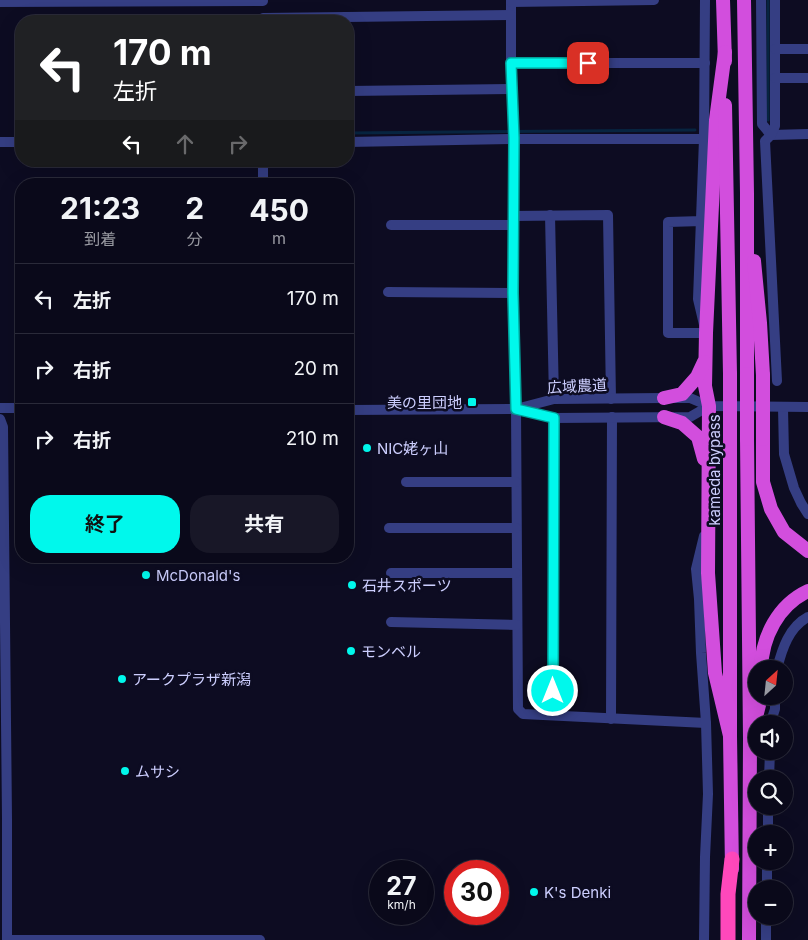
<!DOCTYPE html>
<html lang="ja">
<head>
<meta charset="utf-8">
<style>
  :root { --surface:#0a091a; --page:#181727; --text:#f1f3f6; --muted:#999aa2; --line:#2a2a39; --accent:#00f8ec }
  body { margin:0; font-family:Inter,"Noto Sans JP",sans-serif; background:var(--page); color:var(--text); height:100vh; display:flex; flex-direction:column; font-size:19px; white-space:nowrap }
  * { box-sizing:border-box; margin:0 }
  p { font-size:16px; color:var(--muted) }
  .icon { flex:none; width:28px; height:28px; fill:none; stroke:currentColor; stroke-width:2; stroke-linecap:round; stroke-linejoin:round }
  .map { position:relative; flex:1; overflow:hidden }
  .drawer { position:absolute; left:15px; top:178px; width:339px; height:385px; display:flex; flex-direction:column; background:var(--surface); border-radius:20px; box-shadow:0 5px 20px #0002,0 0 0 1px var(--line) }
  .drawer>* { flex:none }
  .banner { position:absolute; left:15px; top:15px; width:339px; height:152px; border-radius:20px; box-shadow:0 5px 20px #0002,0 0 0 1px var(--line); background:#202124; color:#fff; overflow:hidden }
  .needle { width:32px; rotate:27deg }
  .buttons { position:absolute; left:748px; top:660px; display:grid; gap:10px }
  .buttons a { display:grid; place-items:center; width:45px; height:45px; border-radius:50%; background:var(--surface); box-shadow:0 5px 20px #0002,0 0 0 1px var(--line); font-size:25px }
  .speed { position:absolute; left:369px; top:860px; display:flex; gap:10px; font-size:25px; font-weight:700; text-align:center }
  .speed>* { display:grid; place-content:center; width:65px; height:65px; border-radius:50%; background:var(--surface); box-shadow:0 5px 20px #0002,0 0 0 1px var(--line); line-height:1 }
  .speed small { font-size:12px; font-weight:400 }
  .speed .limit { border:8px solid #d22; background:#fff; color:#111 }
  .pin { position:absolute; display:grid; place-items:center; width:42px; height:42px; color:#fff; margin:-21px; border-radius:10px; box-shadow:0 2px 8px #0006 }
  .me { position:absolute; width:55px; margin:-28px; rotate:0deg; stroke-linejoin:round; filter:drop-shadow(0 0 4px #0008) }
  .turn { display:flex; align-items:center; gap:18px; height:105px; padding:0 15px; font-size:22px }
  .turn .icon { width:65px; height:65px; stroke-width:2.5 }
  .turn b { display:block; font-size:35px; line-height:42px }
  .lanes { display:flex; align-items:center; height:48px; padding:0 15px; background:#0003; justify-content:center; gap:25px; direction:ltr }
  .lanes .off { opacity:.35 }
  .eta { display:flex; justify-content:space-evenly; align-items:center; height:85px; text-align:center }
  .eta b { font-size:30px; font-weight:700; line-height:35px }
  .button { display:flex; gap:10px; margin-top:auto; padding:10px 15px }
  .button a { flex:1; height:58px; border-radius:20px; background:var(--accent); color:#111; font-size:20px; font-weight:700; line-height:58px; text-align:center }
  .button a+a { background:var(--page); color:var(--text) }
  ul { padding:0; list-style:none }
  li { display:flex; align-items:center; gap:15px; height:70px; padding:0 15px; border-top:1px solid var(--line) }
  li div { flex:1 }
  li b { display:block; font-size:19px }
  li em { font-style:normal }
  .map>svg:first-child { display:block }
  .lines { fill:none; stroke-linecap:round; stroke-linejoin:round }
  .stream { stroke:#072440; stroke-width:3 }
  .minor { stroke:#353e83; stroke-width:10 }
  .tertiary { stroke:#353e83; stroke-width:10 }
  .trunk { stroke:#d24edd; stroke-width:14 }
  .motorway { stroke:#ff48bb; stroke-width:15 }
  .trunk-bridge { stroke:#d24edd; stroke-width:14 }
  .route-casing { stroke:#00a199; stroke-width:12 }
  .route { stroke:#00f8ec; stroke-width:9 }
  .poi-dot { fill:#00f8ec; stroke:#0d0c22; stroke-width:2 }
  .labels { text-anchor:middle; dominant-baseline:central; stroke-width:5; stroke-linejoin:round; paint-order:stroke }
  .street-label { font-size:15px; fill:#cdcfff; stroke:#0d0c22 }
  .poi-label { font-size:15px; fill:#cdcfff; stroke:#0d0c22; text-anchor:start }
</style>
</head>
<body>
<div class="map">
<svg width="808" height="940" viewBox="0 0 808 940">
  <rect width="100%" height="100%" fill="#0d0c22"/>
  <g class="lines">
    <g class="stream">
      <polyline points="768,0 768,120"/>
      <polyline points="348,133 695,130"/>
    </g>
    <g class="minor">
      <polyline points="511,0 511,63 514,139 513,293 516,409 518,709 523,714 706,723"/>
      <polyline points="761,0 762,124 771,135 808,134"/>
      <polyline points="775,0 775,126 771,135 765,141 777,381"/>
      <polyline points="0,2 263,1"/>
      <polyline points="511,2 654,0"/>
      <polyline points="263,18 511,15"/>
      <polyline points="775,49 808,49"/>
      <polyline points="511,63 705,63"/>
      <polyline points="775,78 808,78"/>
      <polyline points="348,91 512,89"/>
      <polyline points="0,142 21,142"/>
      <polyline points="348,142 514,139 704,139"/>
      <polyline points="263,184 263,161"/>
      <polyline points="550,215 554,399"/>
      <polyline points="513,216 608,215 611,399"/>
      <polyline points="702,221 668,222 668,333 706,333 698,299 704,139 705,0"/>
      <polyline points="391,225 513,225"/>
      <polyline points="388,292 513,293"/>
      <polyline points="783,408 784,454 794,488 801,503 808,514"/>
      <polyline points="406,482 516,482"/>
      <polyline points="389,528 516,528"/>
      <polyline points="391,573 516,573"/>
      <polyline points="391,622 517,625"/>
      <path d="M 777,669 C 782,649 789,627 808,617"/>
      <polyline points="553,691 554,418"/>
      <polyline points="611,719 612,417"/>
      <polyline points="770,724 775,709 775,696"/>
      <polyline points="769,779 770,751"/>
      <polyline points="768,834 768,806"/>
      <polyline points="767,889 767,861"/>
      <polyline points="7,940 260,940"/>
      <polyline points="704,940 705,857 708,794 706,723 701,653 699,599 696,569 704,536"/>
      <polyline points="766,940 766,916"/>
    </g>
    <g class="tertiary">
      <polyline points="0,408 21,408"/>
      <polyline points="348,410 516,409 554,399 664,398 690,398 709,406 808,407"/>
      <polyline points="519,410 554,418 690,417 709,406"/>
      <polyline points="0,419 3,427 7,819 7,940"/>
    </g>
    <g class="trunk">
      <polyline points="723,0 725,61"/>
      <polyline points="744,0 747,193 747,374"/>
      <polyline points="725,52 716,120 706,333 705,386 709,406 708,573 715,673 730,736"/>
      <polyline points="725,105 730,374"/>
      <polyline points="754,261 760,323 763,375"/>
      <polyline points="664,398 682,394 697,377 704,362"/>
      <polyline points="664,417 682,423 698,437 704,459"/>
      <polyline points="730,439 730,736 732,869"/>
      <polyline points="747,439 750,739 749,940"/>
      <polyline points="763,439 763,482 771,509 784,532 808,551"/>
      <path d="M 761,669 C 762,637 778,605 808,591"/>
      <polyline points="754,725 759,705 760,696"/>
    </g>
    <polyline class="motorway" points="728,940 728,894 732,859"/>
    <g class="trunk-bridge">
      <polyline points="763,375 763,439"/>
      <polyline points="730,439 730,374"/>
      <polyline points="747,439 747,374"/>
    </g>
  </g>
  <g class="lines">
    <defs>
      <polyline id="route" points="553,691 554,418 516,409 513,293 514,138 511,63 588,63"/>
    </defs>
    <use href="#route" class="route-casing"/>
    <use href="#route" class="route"/>
  </g>
  <g class="poi-dot">
    <rect x="467" y="397" width="10" height="10" rx="2.5"/>
    <circle cx="367" cy="448" r="5"/>
    <circle cx="146" cy="575" r="5"/>
    <circle cx="352" cy="585" r="5"/>
    <circle cx="351" cy="651" r="5"/>
    <circle cx="122" cy="679" r="5"/>
    <circle cx="125" cy="771" r="5"/>
    <circle cx="534" cy="892" r="5"/>
  </g>
  <g class="labels">
    <g class="street-label">
      <text transform="translate(577 386) rotate(-3)">広域農道</text>
      <text transform="translate(714 470) rotate(-90)">kameda bypass</text>
    </g>
    <g class="poi-label">
      <text x="462" y="402" text-anchor="end">美の里団地</text>
      <text x="377" y="448">NIC姥ヶ山</text>
      <text x="156" y="575">McDonald's</text>
      <text x="362" y="585">石井スポーツ</text>
      <text x="361" y="651">モンベル</text>
      <text x="132" y="679">アークプラザ新潟</text>
      <text x="135" y="771">ムサシ</text>
      <text x="544" y="892">K's Denki</text>
    </g>
  </g>
</svg>
<div class="buttons">
<a><svg class="needle" viewBox="-14 -14 28 28"><path d="M0-13l5 13h-10z" fill="#e53935"/><path d="M0 13l5-13h-10z" fill="#999aa2"/></svg></a>
<a><svg class="icon" aria-label="sound" viewBox="0 0 24 24"><path d="M4 9h4l5-4v14l-5-4H4zM17 9q2 3 0 6"/></svg></a>
<a><svg class="icon" aria-label="search" viewBox="0 0 24 24"><circle cx="10" cy="10" r="6"/><path d="M15 15l6 6"/></svg></a>
<a>+</a>
<a>−</a>
</div>
<div class="speed"><div>27<small>km/h</small></div><div class="limit">30</div></div>
<div class="pin" style="left:588px;top:63px;background:#d93025"><svg class="icon" aria-label="arrive" viewBox="0 0 24 24"><path d="M6 21V4h12l-3 4 3 4H6"/></svg></div>
<svg class="me" style="left:553px;top:691px" viewBox="-20 -20 40 40"><circle r="17" fill="#00f8ec" stroke="#fff" stroke-width="3"/><path d="M0-11L8 9 0 5-8 9z" fill="#fff"/></svg>
<div class="banner">
<div class="turn"><svg class="icon" aria-label="left" viewBox="0 0 24 24"><path d="M17 20v-9H6M10 6l-5 5 5 5"/></svg><div><b>170 m</b>左折</div></div>
<div class="lanes"><svg class="icon" aria-label="left" viewBox="0 0 24 24"><path d="M17 20v-9H6M10 6l-5 5 5 5"/></svg><svg class="icon off" aria-label="ahead" viewBox="0 0 24 24"><path d="M12 20V5M6 11l6-6 6 6"/></svg><svg class="icon off" aria-label="right" viewBox="0 0 24 24"><path d="M7 20v-9h11M14 6l5 5-5 5"/></svg></div>
</div>
<section class="drawer">
<div class="eta">
<div><b>21:23</b><p>到着</p></div>
<div><b>2</b><p>分</p></div>
<div><b>450</b><p>m</p></div>
</div>
<ul>
<li><svg class="icon" aria-label="left" viewBox="0 0 24 24"><path d="M17 20v-9H6M10 6l-5 5 5 5"/></svg><div><b>左折</b></div><em>170 m</em></li>
<li><svg class="icon" aria-label="right" viewBox="0 0 24 24"><path d="M7 20v-9h11M14 6l5 5-5 5"/></svg><div><b>右折</b></div><em>20 m</em></li>
<li><svg class="icon" aria-label="right" viewBox="0 0 24 24"><path d="M7 20v-9h11M14 6l5 5-5 5"/></svg><div><b>右折</b></div><em>210 m</em></li>
</ul>
<div class="button"><a>終了</a><a>共有</a></div>
</section>
</div>
</body>
</html>
